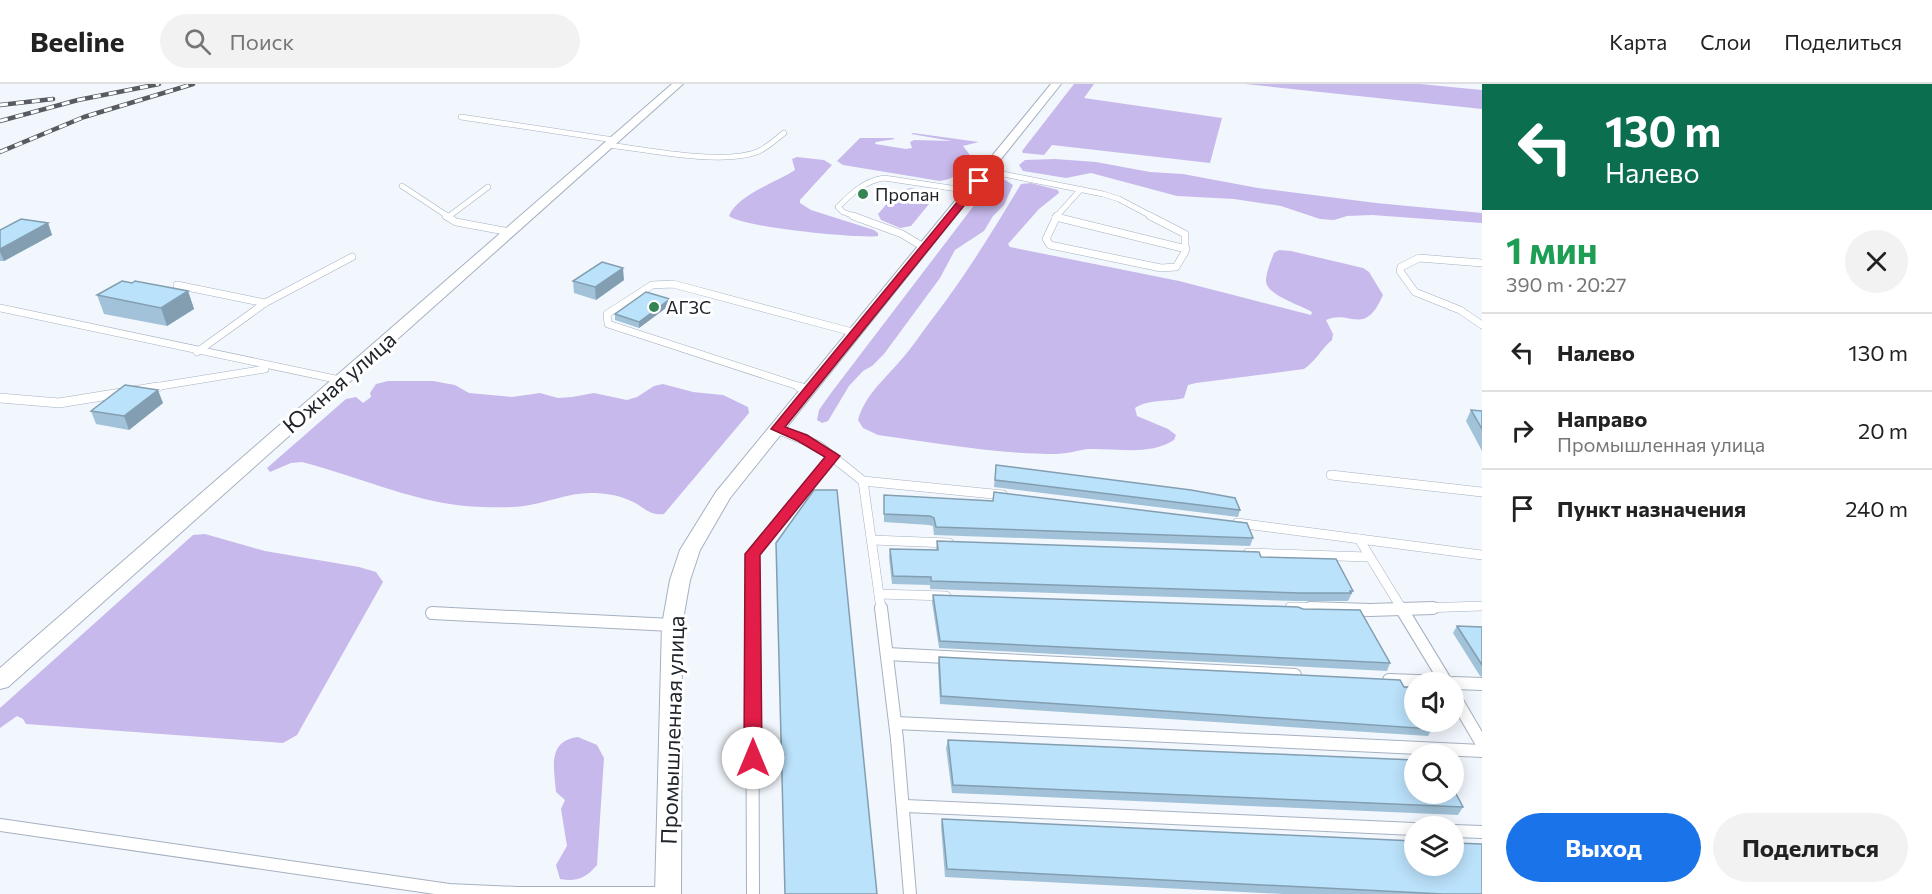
<!DOCTYPE html>
<html lang="ru">
<head>
<meta charset="utf-8">
<style>
  :root { --surface:#fff; --page:#f2f2f2; --text:#222; --muted:#767676; --line:#e0e0e0; --accent:#1a73e8 }
  body { margin:0; font-family:Commissioner,sans-serif; background:var(--page); color:var(--text); height:100vh; display:flex; flex-direction:column; font-size:22px; white-space:nowrap }
  * { box-sizing:border-box; margin:0 }
  p { font-size:20px; color:var(--muted) }
  .icon { flex:none; width:33px; height:33px; fill:none; stroke:currentColor; stroke-width:2; stroke-linecap:round; stroke-linejoin:round }
  .map { position:relative; flex:1; overflow:hidden }
  .details { display:flex; flex-direction:column; background:var(--surface); width:450px }
  .details>* { flex:none }
  .guide { background:#0b6e4f; color:#fff; overflow:hidden }
  .buttons { position:absolute; left:1404px; top:588px; display:grid; gap:12px }
  .buttons a { display:grid; place-items:center; width:60px; height:60px; border-radius:50%; background:var(--surface); box-shadow:0 3px 15px #0003; font-size:30px }
  .pin { position:absolute; display:grid; place-items:center; width:51px; height:51px; color:#fff; margin:-26px; border-radius:12px; box-shadow:0 3px 9px #0006 }
  .me { position:absolute; width:66px; margin:-33px; rotate:0deg; stroke-linejoin:round; filter:drop-shadow(0 0 4px #0008) }
  .turn { display:flex; align-items:center; gap:21px; height:126px; padding:0 24px; font-size:27px }
  .turn .icon { width:78px; height:78px; stroke-width:2.5 }
  .turn b { display:block; font-size:42px; line-height:51px }
  .round { display:grid; place-items:center; flex:none; width:63px; height:63px; border-radius:32px; background:var(--page) }
  .headline { display:flex; align-items:center; justify-content:space-between; height:102px; padding:0 24px }
  h1 { font-size:36px; font-weight:700; line-height:45px; color:#1e9e55 }
  .cta { display:flex; gap:12px; margin-top:auto; padding:12px 24px }
  .cta a { flex:1; height:69px; border-radius:36px; background:var(--accent); color:#fff; font-size:24px; font-weight:700; line-height:69px; text-align:center }
  .cta a+a { background:var(--page); color:var(--text) }
  ul { padding:0; list-style:none }
  li { display:flex; align-items:center; gap:18px; height:78px; padding:0 24px; border-top:2px solid var(--line) }
  li div { flex:1 }
  li b { display:block; font-size:22px }
  li em { font-style:normal }
  header { display:flex; align-items:center; gap:36px; box-sizing:border-box; height:84px; padding:0 30px; background:var(--surface); border-bottom:2px solid var(--line) }
  header strong { font-size:28px }
  nav { display:flex; gap:33px; margin-inline-start:auto; font-size:21px }
  .search { width:420px; height:54px; background:var(--page); display:flex; align-items:center; gap:15px; box-sizing:border-box; padding:0 21px; border-radius:33px; color:var(--muted); font-size:22px }
  main { display:flex; flex:1; min-height:0 }
  .map>svg:first-child { display:block }
  .green { fill:#c8b9ec }
  .lines { fill:none; stroke-linecap:round; stroke-linejoin:round }
  .service-far3-casing { stroke:#a5b1c1; stroke-width:6 }
  .service-far2-casing { stroke:#a5b1c1; stroke-width:8 }
  .service-far1-casing { stroke:#a5b1c1; stroke-width:10 }
  .service-casing { stroke:#a5b1c1; stroke-width:14 }
  .minor-casing { stroke:#a5b1c1; stroke-width:2 }
  .service-far3 { stroke:#fff; stroke-width:5 }
  .service-far2 { stroke:#fff; stroke-width:7 }
  .service-far1 { stroke:#fff; stroke-width:9 }
  .service { stroke:#fff; stroke-width:12 }
  .minor { fill:#fff; fill-rule:evenodd }
  .rail-casing { stroke:#575c62; stroke-width:4.5 }
  .rail { stroke:#fff; stroke-width:3; stroke-dasharray:8; stroke-linecap:butt }
  .wall { fill:#a1c2d8 }
  .shaded-wall { fill:#839eb0 }
  .building { fill:#bbe2fb; stroke:#839eb0; stroke-width:1.5 }
  .route { fill:#e11d48; stroke:#92132f; stroke-width:1.5 }
  .poi-dot { fill:#358454; stroke:#fff; stroke-width:2 }
  .labels { text-anchor:middle; dominant-baseline:central; stroke-width:6; stroke-linejoin:round; paint-order:stroke }
  .far-poi-label { font-size:18px; fill:#21252b; stroke:#fff; text-anchor:start }
  .street-label { font-size:22px; fill:#21252b; stroke:#fff }
</style>
</head>
<body>
<header>
<strong>Beeline</strong>
<div class="search"><svg class="icon" aria-label="search" viewBox="0 0 24 24"><circle cx="10" cy="10" r="6"/><path d="M15 15l6 6"/></svg>Поиск</div>
<nav><a>Карта</a><a>Слои</a><a>Поделиться</a></nav>
</header>
<main>
<div class="map">
<svg width="1482" height="810" viewBox="0 0 1482 810">
  <rect width="100%" height="100%" fill="#f2f7fd"/>
  <g class="green">
    <polygon points="1074,0 1094,0 1084,14 1222,34 1210,79 1052,61 1044,71 1023,69 1022,67"/>
    <polygon points="1245,0 1420,0 1482,6 1482,25"/>
    <path d="M 913,49 L 979,58 L 963,62 L 970,71 C 969,86 954,95 940,97 L 843,81 L 837,77 L 860,54 L 893,54 L 895,55 L 876,58 L 875,60 L 906,65 L 912,64 L 910,58 L 914,56 L 952,57 L 911,50 Z"/>
    <path d="M 797,73 L 824,76 L 832,81 L 800,116 L 800,119 L 811,126 L 874,146 L 878,149 L 878,152 C 858,155 741,143 729,132 C 737,111 777,98 795,86 L 792,75 Z"/>
    <polygon points="1055,75 1096,78 1150,88 1183,90 1258,104 1376,119 1482,129 1482,139 1372,131 1347,132 1334,136 1320,135 1281,122 1234,115 1177,112 1091,89 1066,94 1023,87 1019,81 1025,76"/>
    <polygon points="999,96 1005,96 1013,101 1004,121 993,132 984,147 955,166 940,194 884,270 872,282 863,287 849,302 828,337 822,339 817,336 819,326 831,309 985,107"/>
    <path d="M 1031,99 L 1058,106 L 1059,109 L 1039,125 L 1008,160 L 1010,163 L 1179,197 L 1311,231 L 1312,228 C 1301,221 1266,211 1266,197 C 1266,188 1271,177 1274,169 L 1279,166 L 1291,167 L 1363,184 L 1369,188 L 1383,211 C 1364,254 1351,225 1326,236 L 1333,250 L 1332,256 C 1321,265 1316,277 1304,285 L 1196,299 L 1188,301 L 1184,314 C 1168,318 1148,315 1135,324 L 1137,332 L 1168,345 L 1176,351 L 1174,356 C 1150,372 1116,364 1088,365 C 1078,366 1067,370 1056,370 C 997,370 936,359 878,351 L 863,344 L 858,336 C 865,311 884,296 900,277 C 912,264 922,248 933,234 C 966,191 994,145 1021,100 Z"/>
    <polygon points="911,104 926,108 929,120 911,142 900,144 881,136 878,130 898,107"/>
    <path d="M 388,297 L 433,297 L 455,301 L 469,309 L 512,313 L 540,309 L 558,314 L 572,313 L 594,309 L 627,316 L 637,313 L 654,302 L 663,300 L 693,308 L 723,311 L 748,323 L 749,329 L 664,430 C 649,432 643,422 631,417 C 619,411 604,409 591,409 C 568,409 546,419 524,422 C 511,424 496,423 483,423 C 421,422 361,393 302,378 L 291,379 L 270,388 L 267,384 L 346,315 L 356,313 L 363,319 L 371,313 L 370,309 L 376,300 Z"/>
    <polygon points="205,450 265,467 359,483 376,488 383,498 297,651 283,659 26,640 23,635 17,632 0,644 0,624 193,451"/>
    <path d="M 578,653 L 597,661 L 604,674 L 597,781 C 586,794 577,798 560,795 L 556,781 L 567,762 L 561,725 L 565,716 L 556,708 C 554,684 547,657 578,653 Z"/>
  </g>
  <g class="lines">
    <defs>
      <g id="service-far3">
        <polyline points="461,33 614,56"/>
        <path d="M 609,61 C 647,66 723,81 757,68 C 767,64 776,55 784,49"/>
        <polyline points="988,87 1103,110 1119,115 1153,133"/>
        <polyline points="402,102 449,133"/>
        <polyline points="448,133 488,103"/>
        <path d="M 857,133 L 843,128 L 838,123 C 852,109 864,97 884,94 L 971,107"/>
        <polyline points="1056,133 1081,105"/>
      </g>
      <g id="service-far2">
        <polyline points="446,132 456,138 510,148"/>
        <polyline points="853,132 902,150 925,164"/>
        <polyline points="1057,132 1046,155 1050,161 1161,184 1176,183 1185,168 1185,150 1150,132"/>
        <polyline points="1056,133 1186,165"/>
        <polyline points="1482,179 1419,174 1401,183 1400,187 1415,208 1460,226 1482,241"/>
        <polyline points="177,201 265,219"/>
        <polyline points="0,224 340,296"/>
        <polyline points="197,268 265,219 352,173"/>
        <polyline points="148,304 265,285"/>
        <polyline points="804,304 608,240 607,230 652,201 673,200 856,249"/>
      </g>
      <g id="service-far1">
        <polyline points="799,303 809,306"/>
        <polyline points="0,314 59,319 158,303"/>
        <polyline points="777,345 819,362 863,397 1003,411"/>
        <polyline points="1331,391 1482,408"/>
        <polyline points="863,397 881,525"/>
        <polyline points="1237,439 1482,471"/>
        <polyline points="1359,455 1402,525"/>
        <polyline points="872,456 949,459"/>
        <polyline points="1248,469 1368,473"/>
        <polyline points="879,510 946,512"/>
        <polyline points="1290,523 1350,525"/>
        <polyline points="752,525 752,470 833,372"/>
        <polyline points="1391,525 1482,522"/>
      </g>
      <g id="service">
        <polyline points="752,524 753,810"/>
        <polyline points="881,524 897,655 910,810"/>
        <polyline points="1310,524 1370,526 1433,524"/>
        <polyline points="1401,524 1446,598"/>
        <polyline points="432,529 672,541"/>
        <polyline points="887,570 1295,591"/>
        <polyline points="1389,596 1444,598"/>
        <polyline points="1454,599 1482,600"/>
        <polyline points="1454,612 1482,660"/>
        <polyline points="896,639 1482,667"/>
        <polyline points="905,722 1414,745"/>
        <polyline points="0,741 449,806 517,809 665,809"/>
        <polyline points="1454,747 1482,748"/>
      </g>
      <g id="minor">
        <polygon points="672,0 683,0 8,603 0,605 0,584"/>
        <polygon points="1051,0 1061,0 730,414 700,466 690,496 682,541 681,810 655,810 662,541 670,496 680,466 716,408"/>
      </g>
    </defs>
    <use href="#service-far3" class="service-far3-casing"/>
    <use href="#service-far2" class="service-far2-casing"/>
    <use href="#service-far1" class="service-far1-casing"/>
    <use href="#service" class="service-casing"/>
    <use href="#minor" class="minor-casing"/>
    <use href="#service-far3" class="service-far3"/>
    <use href="#service-far2" class="service-far2"/>
    <use href="#service-far1" class="service-far1"/>
    <use href="#service" class="service"/>
    <use href="#minor" class="minor"/>
    <defs>
      <g id="rail">
        <polyline points="0,21 53,15"/>
        <polyline points="0,37 78,16 159,0"/>
        <polyline points="0,68 84,33 193,0"/>
      </g>
    </defs>
    <use href="#rail" class="rail-casing"/>
    <use href="#rail" class="rail"/>
  </g>
  <g class="wall">
    <polygon points="48,139 52,151 4,177 0,177 0,146"/>
    <polygon points="624,196 596,216 574,209 573,197"/>
    <polygon points="188,207 194,225 167,242 104,230 97,211"/>
    <polygon points="670,215 670,221 639,244 615,236 615,230"/>
    <polygon points="163,319 129,346 96,340 91,327"/>
    <polygon points="1471,326 1482,327 1482,367 1466,337"/>
    <polygon points="996,381 1240,426 1238,433 994,403"/>
    <polygon points="994,408 1253,454 1250,462 934,451 933,442 929,441 884,438 884,411 993,417"/>
    <polygon points="937,457 1261,473 1353,507 1348,517 1296,517 930,505 930,501 892,500 889,473 890,465 936,466"/>
    <polygon points="933,511 1390,579 1387,587 939,564 932,518"/>
    <polygon points="1457,542 1482,543 1482,593 1480,592 1453,549"/>
    <polygon points="939,573 1404,603 1432,645 1428,652 940,620 938,581"/>
    <polygon points="948,656 1463,723 1458,731 952,709 946,664"/>
    <polygon points="942,735 1482,810 1283,810 945,793 941,742"/>
  </g>
  <g class="shaded-wall">
    <polygon points="48,139 52,151 4,177 0,168 0,165"/>
    <polygon points="623,184 624,196 596,216 595,203"/>
    <polygon points="188,207 194,225 167,242 161,224"/>
    <polygon points="670,215 670,221 639,244 639,238"/>
    <polygon points="158,306 163,319 129,346 124,332"/>
  </g>
  <g class="building">
    <polygon points="21,135 48,139 0,165 0,146"/>
    <polygon points="602,178 623,184 595,203 573,197"/>
    <polygon points="122,197 132,199 135,197 188,207 161,224 97,211"/>
    <polygon points="646,208 670,215 639,238 615,230"/>
    <polygon points="125,301 158,306 124,332 91,327"/>
    <polygon points="1471,326 1482,327 1482,345"/>
    <polygon points="996,381 1191,406 1235,414 1240,426 995,396"/>
    <polygon points="814,406 837,406 877,810 785,810 776,459"/>
    <polygon points="994,408 1247,439 1253,454 936,443 934,434 930,432 884,430 884,411 993,417"/>
    <polygon points="937,457 1259,468 1261,473 1336,475 1353,507 1350,507 1351,509 1300,509 931,497 931,493 893,492 890,465 938,466"/>
    <polygon points="933,511 1298,523 1303,525 1360,526 1390,579 940,557"/>
    <polygon points="1457,542 1482,543 1482,581"/>
    <polygon points="939,573 1400,596 1404,603 1411,603 1414,611 1414,638 1428,638 1432,645 941,612"/>
    <polygon points="948,656 1414,676 1414,710 1454,710 1454,706 1463,723 953,701"/>
    <polygon points="942,735 1414,757 1414,782 1454,782 1454,759 1482,760 1482,810 1443,810 947,785"/>
  </g>
  <polygon class="route" points="976,95 984,97 785,343 807,351 840,372 760,471 762,674 759,679 753,681 747,679 744,674 745,470 825,373 798,357 771,345"/>
  <g class="poi-dot">
    <circle cx="863" cy="110" r="6"/>
    <circle cx="654" cy="223" r="6"/>
  </g>
  <g class="labels">
    <g class="far-poi-label">
      <text x="875" y="110">Пропан</text>
      <text x="666" y="223">АГЗС</text>
    </g>
    <g class="street-label">
      <text transform="translate(339 298) rotate(-41)">Южная улица</text>
      <text transform="translate(672 646) rotate(-88)">Промышленная улица</text>
    </g>
  </g>
</svg>
<div class="buttons">
<a><svg class="icon" aria-label="sound" viewBox="0 0 24 24"><path d="M4 9h4l5-4v14l-5-4H4zM17 9q2 3 0 6"/></svg></a>
<a><svg class="icon" aria-label="search" viewBox="0 0 24 24"><circle cx="10" cy="10" r="6"/><path d="M15 15l6 6"/></svg></a>
<a><svg class="icon" aria-label="layers" viewBox="0 0 24 24"><path d="M12 4l9 5-9 5-9-5zM3 14l9 5 9-5"/></svg></a>
</div>
<div class="pin" style="left:979px;top:97px;background:#d93025"><svg class="icon" aria-label="arrive" viewBox="0 0 24 24"><path d="M6 21V4h12l-3 4 3 4H6"/></svg></div>
<svg class="me" style="left:753px;top:674px" viewBox="-20 -20 40 40"><circle r="19" fill="#fff"/><path d="M0-13L10 11 0 6-10 11z" fill="#e11d48"/></svg>
</div>
<section class="details">
<div class="guide">
<div class="turn"><svg class="icon" aria-label="left" viewBox="0 0 24 24"><path d="M17 20v-9H6M10 6l-5 5 5 5"/></svg><div><b>130 m</b>Налево</div></div>
</div>
<div class="headline"><div><h1>1 мин</h1><p>390 m · 20:27</p></div><a class="round"><svg class="icon" aria-label="close" viewBox="0 0 24 24"><path d="M6 6l12 12M18 6L6 18"/></svg></a></div>
<ul>
<li><svg class="icon" aria-label="left" viewBox="0 0 24 24"><path d="M17 20v-9H6M10 6l-5 5 5 5"/></svg><div><b>Налево</b></div><em>130 m</em></li>
<li><svg class="icon" aria-label="right" viewBox="0 0 24 24"><path d="M7 20v-9h11M14 6l5 5-5 5"/></svg><div><b>Направо</b><p>Промышленная улица</p></div><em>20 m</em></li>
<li><svg class="icon" aria-label="arrive" viewBox="0 0 24 24"><path d="M6 21V4h12l-3 4 3 4H6"/></svg><div><b>Пункт назначения</b></div><em>240 m</em></li>
</ul>
<div class="cta"><a>Выход</a><a>Поделиться</a></div>
</section>
</main>
</body>
</html>
